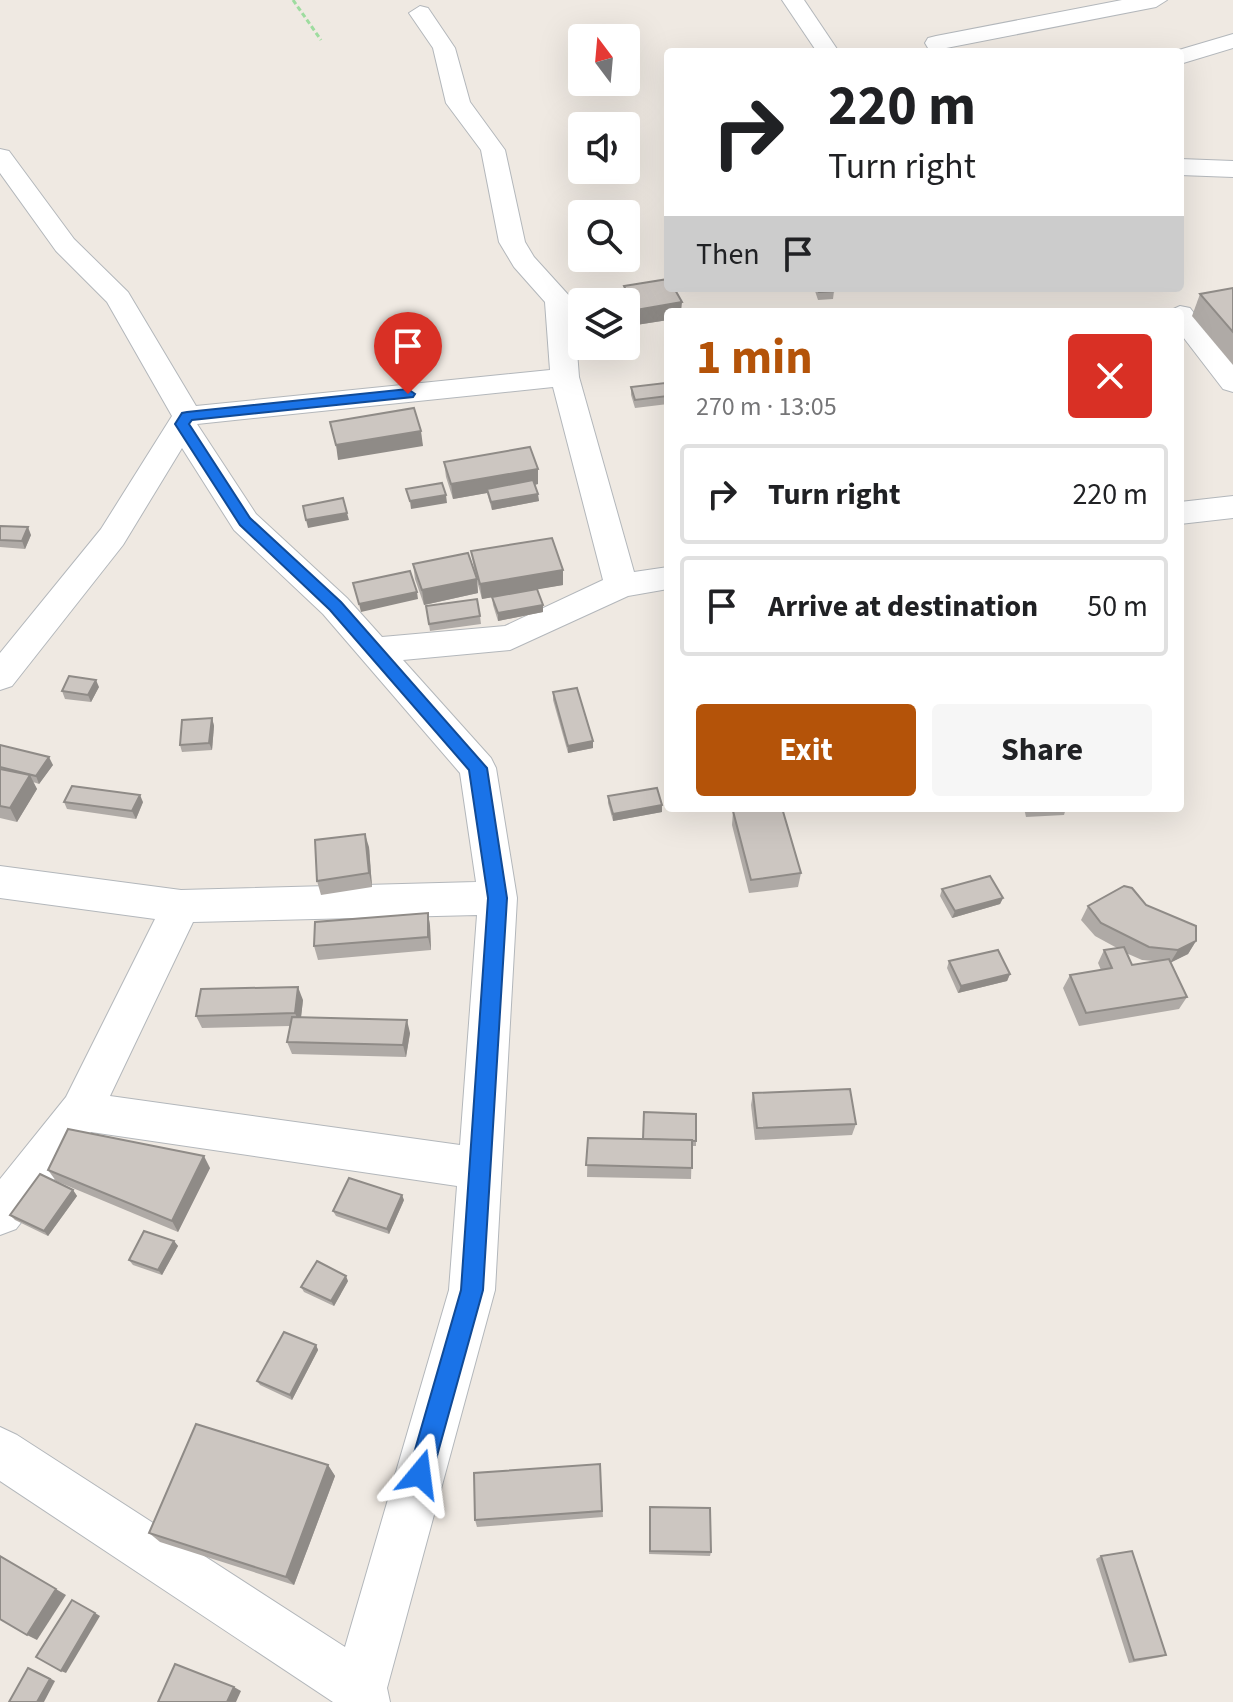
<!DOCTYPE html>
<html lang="en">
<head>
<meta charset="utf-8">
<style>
  :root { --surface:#fff; --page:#f6f6f6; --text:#202124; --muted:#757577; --line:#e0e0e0; --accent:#b45309 }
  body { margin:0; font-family:"Source Sans 3",sans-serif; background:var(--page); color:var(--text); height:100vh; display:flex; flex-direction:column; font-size:30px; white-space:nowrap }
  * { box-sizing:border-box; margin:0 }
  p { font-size:26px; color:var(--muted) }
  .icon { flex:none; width:44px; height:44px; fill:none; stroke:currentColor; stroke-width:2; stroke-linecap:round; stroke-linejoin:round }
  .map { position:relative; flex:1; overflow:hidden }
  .side { position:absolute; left:664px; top:308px; width:520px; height:504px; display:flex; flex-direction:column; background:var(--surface); border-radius:8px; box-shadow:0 8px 32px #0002 }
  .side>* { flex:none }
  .guide { position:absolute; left:664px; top:48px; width:520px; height:244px; border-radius:8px; box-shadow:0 8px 32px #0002; background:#fff; color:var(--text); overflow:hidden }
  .needle { width:52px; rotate:344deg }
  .controls { position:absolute; left:568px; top:24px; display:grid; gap:16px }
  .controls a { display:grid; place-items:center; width:72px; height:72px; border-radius:8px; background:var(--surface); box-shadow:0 8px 32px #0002; font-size:40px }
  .pin { position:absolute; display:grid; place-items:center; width:68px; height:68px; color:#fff; margin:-82px -34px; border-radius:50% 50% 50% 0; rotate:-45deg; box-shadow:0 0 8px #0007 }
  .pin .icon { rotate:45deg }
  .me { position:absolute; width:88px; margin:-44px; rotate:16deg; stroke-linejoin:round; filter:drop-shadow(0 0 6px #0008) }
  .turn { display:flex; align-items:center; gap:28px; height:168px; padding:0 32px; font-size:36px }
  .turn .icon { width:104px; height:104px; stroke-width:2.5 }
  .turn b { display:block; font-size:56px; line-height:68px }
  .then { display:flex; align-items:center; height:76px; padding:0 32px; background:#0003; gap:16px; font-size:30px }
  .round { display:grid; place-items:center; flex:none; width:84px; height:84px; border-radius:8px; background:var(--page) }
  .summary { display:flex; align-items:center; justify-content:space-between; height:136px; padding:0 32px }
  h1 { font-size:48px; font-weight:700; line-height:60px; color:var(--accent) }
  .primary-button { display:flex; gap:16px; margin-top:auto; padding:16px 32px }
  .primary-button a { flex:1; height:92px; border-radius:8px; background:var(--accent); color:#fff; font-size:32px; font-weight:700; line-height:92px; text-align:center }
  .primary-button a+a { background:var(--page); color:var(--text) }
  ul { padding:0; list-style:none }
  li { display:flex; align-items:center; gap:24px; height:100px; margin:0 16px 12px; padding:0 16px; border:4px solid var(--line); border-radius:8px }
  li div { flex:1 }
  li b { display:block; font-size:30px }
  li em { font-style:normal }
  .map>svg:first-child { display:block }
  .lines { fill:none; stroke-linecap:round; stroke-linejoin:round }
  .minor-casing { stroke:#b3b7bb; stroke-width:2 }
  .path { stroke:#9edc9f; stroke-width:3; stroke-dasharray:5 3; stroke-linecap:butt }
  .minor { fill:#fff; fill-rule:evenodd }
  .wall { fill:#afaaa6; fill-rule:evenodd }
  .shaded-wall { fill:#8f8b87 }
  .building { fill:#ccc6c1; stroke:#8f8b87; stroke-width:2 }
  .route { fill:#1a73e8; stroke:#114b97; stroke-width:2 }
</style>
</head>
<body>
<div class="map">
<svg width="1233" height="1702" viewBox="0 0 1233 1702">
  <rect width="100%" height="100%" fill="#efe9e2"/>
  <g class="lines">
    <defs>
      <g id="minor">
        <polygon points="782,0 804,0 839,52 817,52"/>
        <polygon points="1122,0 1167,0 1156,7 936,50 928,48 925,43 928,38 936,36"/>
        <path d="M 420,6 L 428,8 L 455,48 L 470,102 L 505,150 L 525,242 L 534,257 L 573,300 L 579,377 L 634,572 L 668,567 L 668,589 L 628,596 L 510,650 L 403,660 L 491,758 L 496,768 L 517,898 L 495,1290 L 387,1688 L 390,1702 L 333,1702 L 0,1481 L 0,1427 L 17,1435 L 345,1647 L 449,1290 L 457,1186 L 91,1132 L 16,1229 L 0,1235 L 0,1179 L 66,1097 L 155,919 L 0,898 L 0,866 L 181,890 L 476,882 L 460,773 L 323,614 L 234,530 L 182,448 L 123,545 L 12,686 L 0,690 L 0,653 L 101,529 L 172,416 L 107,302 L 56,251 L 0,173 L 0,149 L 9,151 L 74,239 L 128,292 L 196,406 L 550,370 L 545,302 L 514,267 L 499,242 L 481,150 L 446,103 L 433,48 L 409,13 ZM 553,387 L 603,580 L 505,626 L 382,637 L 347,598 L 256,514 L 197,424 ZM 477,915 L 460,1145 L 110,1096 L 193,922 Z"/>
        <polygon points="1233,34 1233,48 1180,64 1180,52 1172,52"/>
        <polygon points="1180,159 1233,161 1233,177 1180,175"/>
        <polygon points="1180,306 1190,308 1233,363 1233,392 1223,389 1180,333 1180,312 1167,312"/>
        <polygon points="1233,496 1233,518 1180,524 1180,502"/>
      </g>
    </defs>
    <use href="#minor" class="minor-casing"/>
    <polyline class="path" points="293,0 321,40"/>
    <use href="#minor" class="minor"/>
  </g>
  <g class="wall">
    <polygon points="624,286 668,312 668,320 636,325 626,306 626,302 624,302"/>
    <polygon points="814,288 833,288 834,291 833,299 818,300"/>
    <polygon points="1233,288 1233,365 1192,316 1200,294"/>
    <polygon points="631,387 668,394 668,404 635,408 631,395"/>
    <polygon points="444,462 538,484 535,485 539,501 492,510 487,493 453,499 446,477"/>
    <polygon points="0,526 31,535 25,549 0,547"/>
    <polygon points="471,551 563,585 537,589 543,612 498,621 493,605 492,597 482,599 477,581 478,593 424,605 415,579 413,564 475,574"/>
    <polygon points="426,606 480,616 481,624 430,631"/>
    <polygon points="99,687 91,702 65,699 62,691"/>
    <polygon points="553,692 593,741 593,748 568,753 553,700"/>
    <polygon points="212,718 214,726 212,750 182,752 180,745"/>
    <polygon points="0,745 53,765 39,784 33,782 37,789 17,822 0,818"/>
    <polygon points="608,796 662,805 662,812 613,821 608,803"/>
    <polygon points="64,802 143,802 136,819 67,809"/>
    <polygon points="1024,808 1066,808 1064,815 1026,817"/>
    <polygon points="733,811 801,873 798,887 749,893 732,825"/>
    <polygon points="369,847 372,887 321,895 317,881"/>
    <polygon points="942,889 1003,898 1000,904 952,918 940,896"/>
    <path d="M 1146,905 L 1196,941 L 1188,954 L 1171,962 L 1187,997 L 1179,1009 L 1079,1026 L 1063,988 L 1070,975 L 1101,970 L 1098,963 L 1104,950 L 1117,948 L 1095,936 L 1081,920 L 1088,906 ZM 1126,953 L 1142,960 L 1154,961 L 1132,965 Z"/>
    <polygon points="428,913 430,926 431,950 318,960 314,946"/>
    <polygon points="949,961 1010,974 1007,981 958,993 947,968"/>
    <polygon points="303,1000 301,1017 410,1033 406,1057 292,1054 287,1042 290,1026 202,1028 196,1016"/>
    <polygon points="753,1093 856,1124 852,1135 755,1140 751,1105"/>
    <polygon points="588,1138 696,1141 696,1146 692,1146 691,1179 587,1177"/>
    <polygon points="210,1168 178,1232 56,1181 48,1170"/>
    <polygon points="73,1190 77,1196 48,1236 15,1220 10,1215"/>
    <polygon points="404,1200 389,1234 336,1216 333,1211"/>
    <polygon points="174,1241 178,1246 162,1275 133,1265 129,1260"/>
    <polygon points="348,1281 334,1306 304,1292 301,1287"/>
    <polygon points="316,1345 318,1350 292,1400 260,1385 257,1381"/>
    <polygon points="600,1464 603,1517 477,1527 475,1520"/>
    <polygon points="328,1465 335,1476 294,1585 160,1542 149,1533"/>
    <polygon points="650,1507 711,1552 710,1556 649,1554"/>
    <polygon points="1101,1556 1166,1655 1161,1657 1129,1663 1096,1559"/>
  </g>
  <g class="shaded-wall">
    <polygon points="682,302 681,312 668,312 668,320 636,325 636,310"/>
    <polygon points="421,431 423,446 338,460 336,445"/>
    <polygon points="538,469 538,484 488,493 487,489 487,493 453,499 451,484"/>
    <polygon points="538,494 539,501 492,510 491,502"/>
    <polygon points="446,495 447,503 411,509 410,501"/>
    <polygon points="347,513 349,520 308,528 306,520"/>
    <polygon points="28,527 31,535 25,549 22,541"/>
    <polygon points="563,570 563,585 482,599 480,584"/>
    <polygon points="477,579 478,593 424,605 422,590"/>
    <polygon points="417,592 418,599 361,612 359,604"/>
    <polygon points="543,605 543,612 498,621 498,613"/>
    <polygon points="96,680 99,687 91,702 88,695"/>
    <polygon points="212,718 214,726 212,750 209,743"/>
    <polygon points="593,741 593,748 568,753 568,746"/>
    <polygon points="49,757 53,765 39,784 36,776"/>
    <polygon points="30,775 37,789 17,822 10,808"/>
    <polygon points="140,795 143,802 136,819 132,811"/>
    <polygon points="662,805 662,812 613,821 613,814"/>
    <polygon points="365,834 369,847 372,887 369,873"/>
    <polygon points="1003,898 1000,904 952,918 955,911"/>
    <polygon points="428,913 430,926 431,950 428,937"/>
    <polygon points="1196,941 1188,954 1170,963 1178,950"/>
    <polygon points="1010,974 1007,981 958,993 961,986"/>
    <polygon points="298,987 303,1000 300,1026 295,1013"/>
    <polygon points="407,1020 410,1033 406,1057 403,1045"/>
    <polygon points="204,1156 210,1168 178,1232 172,1221"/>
    <polygon points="73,1190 77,1196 48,1236 44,1231"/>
    <polygon points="402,1195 404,1200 389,1234 387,1229"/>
    <polygon points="174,1241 178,1246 162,1275 158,1270"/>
    <polygon points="346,1276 348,1281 334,1306 331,1301"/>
    <polygon points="316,1345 318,1350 292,1400 290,1395"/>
    <polygon points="328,1465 335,1476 294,1585 286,1577"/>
    <polygon points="0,1556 66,1595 37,1640 27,1635"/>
    <polygon points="95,1613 100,1616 66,1673 61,1671"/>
    <polygon points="34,1670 55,1681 44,1702 37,1702"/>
    <polygon points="234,1687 241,1691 236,1702 227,1702"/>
  </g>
  <g class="building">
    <polygon points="668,279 668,288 674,288 682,302 636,310 624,286"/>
    <polygon points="817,288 833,288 834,291 819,292"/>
    <polygon points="1233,288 1233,332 1200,294"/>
    <polygon points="665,383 668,396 635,400 631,387"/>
    <polygon points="414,408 421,431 336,445 330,422"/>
    <polygon points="530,447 538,469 451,484 444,462"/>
    <polygon points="533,480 538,494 491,502 487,489"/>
    <polygon points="442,483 446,495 410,501 406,489"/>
    <polygon points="343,498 347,513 306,520 303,506"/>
    <polygon points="0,526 28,527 22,541 0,540"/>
    <polygon points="552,538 563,570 480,584 471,551"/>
    <polygon points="468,553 477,579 422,590 413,564"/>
    <polygon points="410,571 417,592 359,604 353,583"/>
    <polygon points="537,589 543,605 498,613 492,597"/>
    <polygon points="477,599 480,616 429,624 426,606"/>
    <polygon points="69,676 96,680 88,695 62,691"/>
    <polygon points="577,688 593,741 568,746 553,692"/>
    <polygon points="212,718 209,743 180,745 182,720"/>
    <polygon points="0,745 49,757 36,776 0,767"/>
    <polygon points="0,769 30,775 10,808 0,806"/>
    <polygon points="72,786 140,795 132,811 64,802"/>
    <polygon points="657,788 662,805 613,814 608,796"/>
    <polygon points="759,808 782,808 801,873 751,880 733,811"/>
    <polygon points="1029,808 1061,808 1029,810"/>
    <polygon points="365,834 369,873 317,881 315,840"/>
    <polygon points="990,876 1003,898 955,911 942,889"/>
    <polygon points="1124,886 1132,888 1146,905 1196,926 1196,941 1178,950 1149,947 1101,923 1088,906"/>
    <polygon points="428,913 428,937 314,946 315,922"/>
    <polygon points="1124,947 1132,965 1169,959 1187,997 1086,1013 1070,975 1112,968 1104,950"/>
    <polygon points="998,950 1010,974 961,986 949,961"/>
    <polygon points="298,987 295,1013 196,1016 201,989"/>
    <polygon points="292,1017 407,1020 403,1045 287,1042"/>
    <polygon points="850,1089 856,1124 757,1128 753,1093"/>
    <polygon points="644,1112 696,1114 696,1141 643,1139"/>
    <polygon points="68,1129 204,1156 172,1221 48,1170"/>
    <polygon points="588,1138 692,1140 692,1168 586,1165"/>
    <polygon points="40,1174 73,1190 44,1231 10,1215"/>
    <polygon points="349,1178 402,1195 387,1229 333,1211"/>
    <polygon points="144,1231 174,1241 158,1270 129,1260"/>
    <polygon points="317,1261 346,1276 331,1301 301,1287"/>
    <polygon points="284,1332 316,1345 290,1395 257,1381"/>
    <polygon points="196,1424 328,1465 286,1577 149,1533"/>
    <polygon points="600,1464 602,1511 475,1520 474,1473"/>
    <polygon points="650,1507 710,1508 711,1552 650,1551"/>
    <polygon points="1132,1551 1166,1655 1134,1660 1101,1556"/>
    <polygon points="0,1556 56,1589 27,1635 0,1619"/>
    <polygon points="72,1600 95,1613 61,1671 36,1657"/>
    <polygon points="175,1664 234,1687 227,1702 158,1702"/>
    <polygon points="28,1668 50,1679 37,1702 9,1702"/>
  </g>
  <polygon class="route" points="408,389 415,394 413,397 192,420 189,424 250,518 341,602 487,768 507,898 483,1290 432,1474 429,1482 420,1486 412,1482 408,1474 461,1290 488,898 469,770 330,610 240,525 175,424 182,413 187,412"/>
</svg>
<div class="controls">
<a><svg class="needle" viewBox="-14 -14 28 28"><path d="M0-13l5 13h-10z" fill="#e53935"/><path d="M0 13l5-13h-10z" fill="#757577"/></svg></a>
<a><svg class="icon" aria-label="sound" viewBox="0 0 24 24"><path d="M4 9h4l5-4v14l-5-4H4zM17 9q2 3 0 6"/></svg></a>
<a><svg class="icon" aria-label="search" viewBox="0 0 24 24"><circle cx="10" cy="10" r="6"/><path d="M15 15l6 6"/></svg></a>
<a><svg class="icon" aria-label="layers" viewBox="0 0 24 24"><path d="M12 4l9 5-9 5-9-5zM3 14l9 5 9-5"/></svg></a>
</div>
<div class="pin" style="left:408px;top:394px;background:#d93025"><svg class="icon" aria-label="arrive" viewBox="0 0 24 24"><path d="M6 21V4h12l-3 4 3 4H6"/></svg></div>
<svg class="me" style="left:420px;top:1474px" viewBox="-20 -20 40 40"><path d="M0-17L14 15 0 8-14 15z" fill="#1a73e8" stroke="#fff" stroke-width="4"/></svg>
<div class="guide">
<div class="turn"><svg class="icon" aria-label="right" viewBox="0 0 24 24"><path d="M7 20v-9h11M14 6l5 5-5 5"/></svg><div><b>220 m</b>Turn right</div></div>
<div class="then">Then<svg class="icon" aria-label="arrive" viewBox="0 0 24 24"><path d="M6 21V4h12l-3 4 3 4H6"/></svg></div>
</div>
<section class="side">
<div class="summary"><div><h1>1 min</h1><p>270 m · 13:05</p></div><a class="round" style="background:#d93025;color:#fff"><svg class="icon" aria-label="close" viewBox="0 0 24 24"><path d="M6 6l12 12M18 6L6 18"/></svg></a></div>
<ul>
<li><svg class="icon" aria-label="right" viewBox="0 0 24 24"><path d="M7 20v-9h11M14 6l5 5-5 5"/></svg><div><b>Turn right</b></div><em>220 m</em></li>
<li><svg class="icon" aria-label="arrive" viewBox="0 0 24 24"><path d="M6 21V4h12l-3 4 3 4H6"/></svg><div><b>Arrive at destination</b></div><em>50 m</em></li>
</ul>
<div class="primary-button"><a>Exit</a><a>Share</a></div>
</section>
</div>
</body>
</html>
